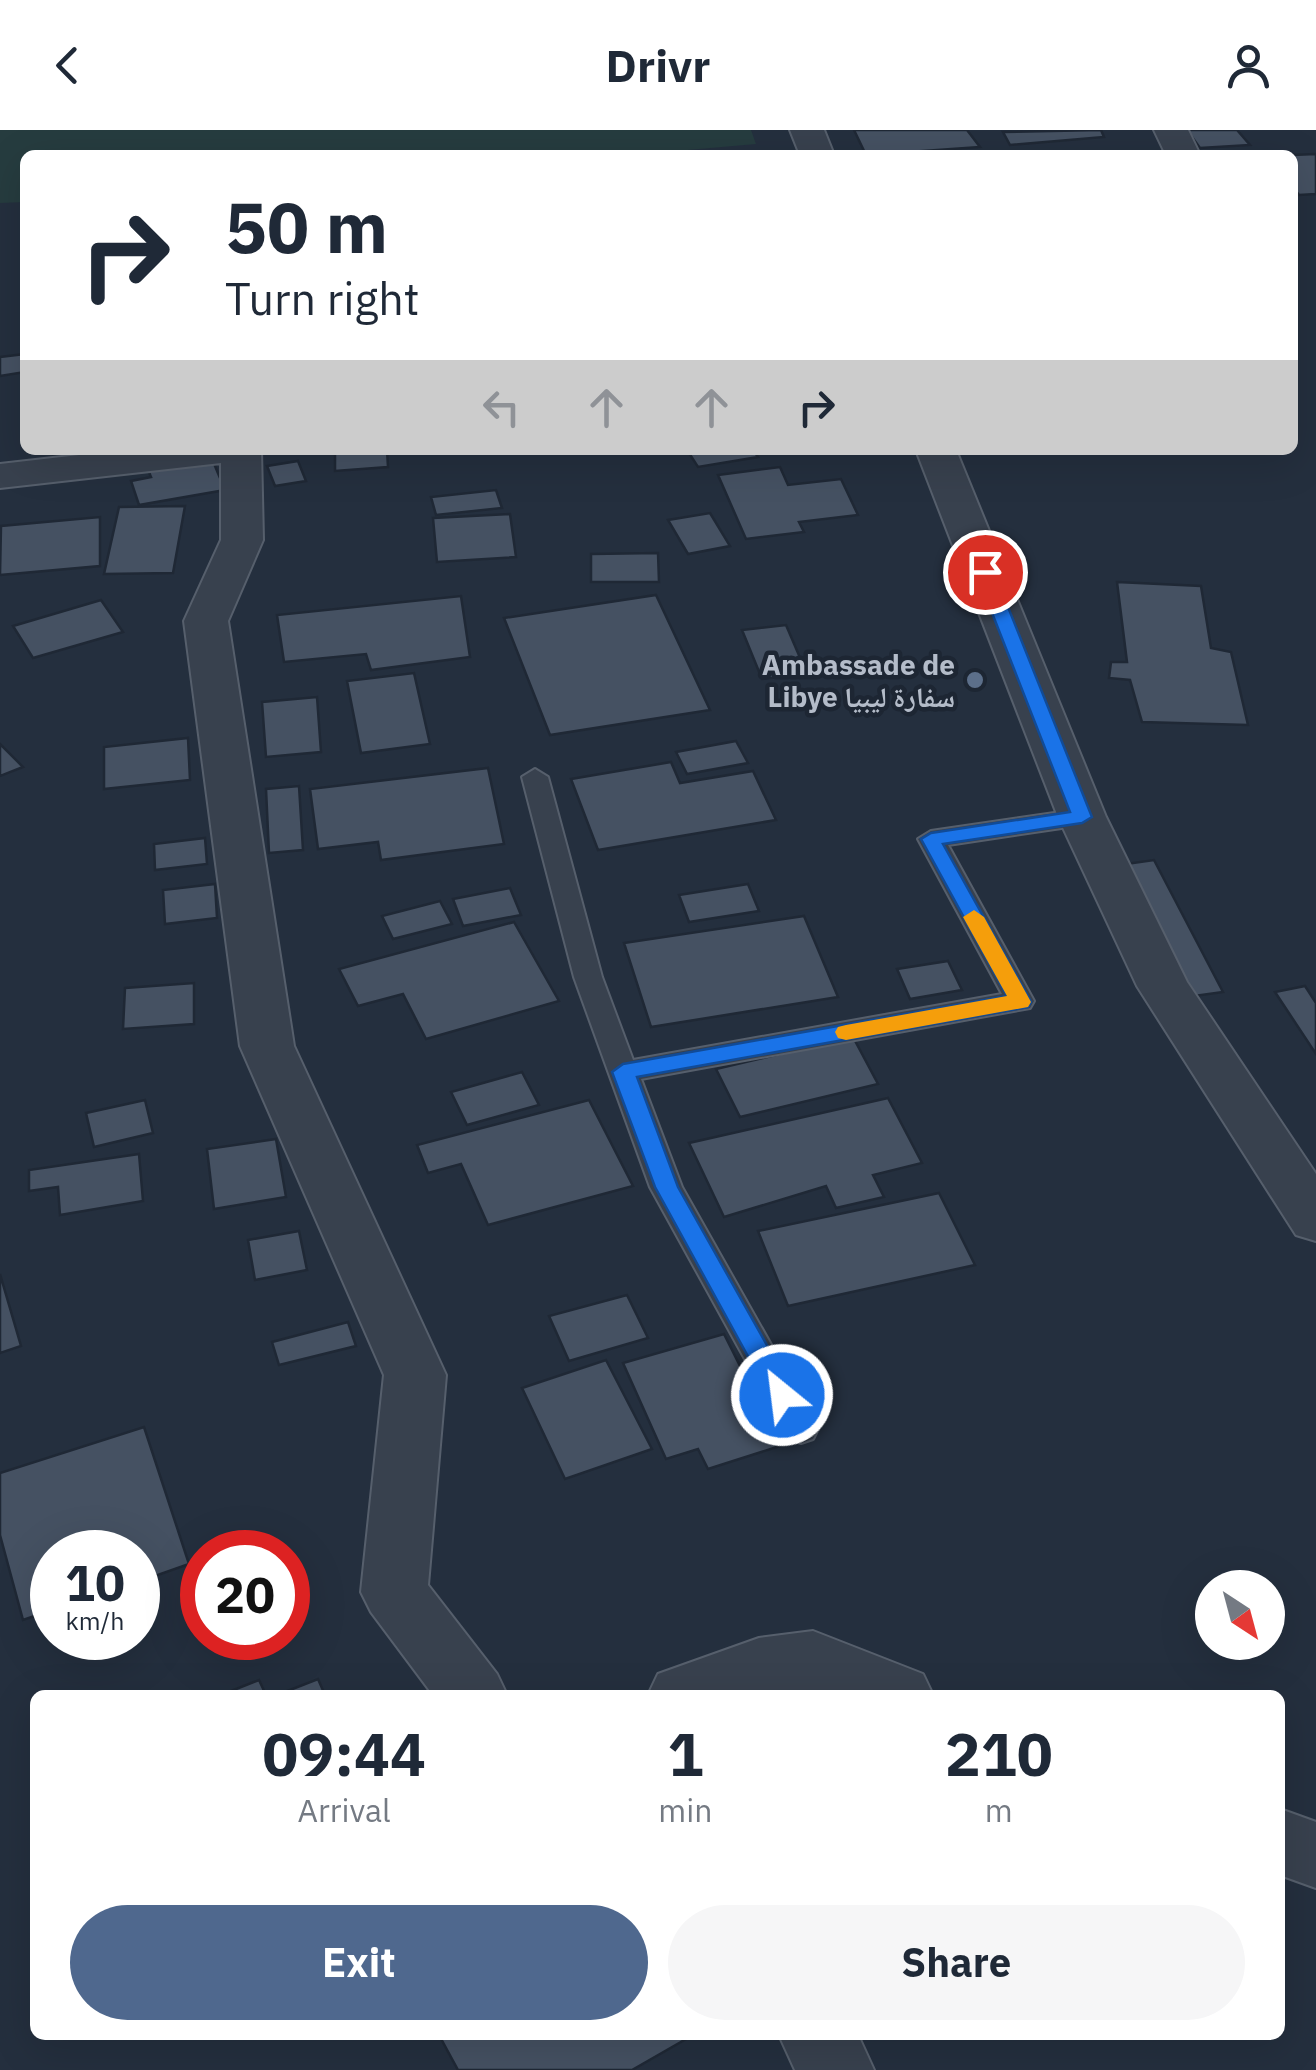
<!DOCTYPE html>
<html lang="en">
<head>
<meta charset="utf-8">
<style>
  :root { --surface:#fff; --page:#f6f6f7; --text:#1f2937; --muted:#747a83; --accent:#4f688e }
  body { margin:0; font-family:"IBM Plex Sans","Noto Naskh Arabic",sans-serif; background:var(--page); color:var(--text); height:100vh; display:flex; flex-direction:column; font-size:38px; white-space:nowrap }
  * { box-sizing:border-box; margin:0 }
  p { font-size:32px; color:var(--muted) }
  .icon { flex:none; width:55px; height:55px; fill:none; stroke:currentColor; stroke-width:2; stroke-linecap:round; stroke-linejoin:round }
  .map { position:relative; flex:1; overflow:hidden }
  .panel { position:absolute; left:30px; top:1560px; width:1255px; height:350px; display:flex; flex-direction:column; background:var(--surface); border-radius:15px; box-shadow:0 10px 40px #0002 }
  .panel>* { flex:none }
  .hud { position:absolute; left:20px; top:20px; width:1278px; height:305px; border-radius:15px; box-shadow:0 10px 40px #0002; background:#fff; color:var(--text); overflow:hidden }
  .needle { width:65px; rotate:144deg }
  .tools { position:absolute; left:1195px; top:1440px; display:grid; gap:20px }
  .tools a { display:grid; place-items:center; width:90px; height:90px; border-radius:50%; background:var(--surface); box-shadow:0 10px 40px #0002; font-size:50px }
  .speed { position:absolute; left:30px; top:1400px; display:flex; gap:20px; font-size:50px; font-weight:700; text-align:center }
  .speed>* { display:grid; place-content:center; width:130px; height:130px; border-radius:50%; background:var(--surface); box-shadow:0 10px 40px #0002; line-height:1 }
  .speed small { font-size:25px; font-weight:400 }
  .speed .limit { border:15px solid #d22; background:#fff; color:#111 }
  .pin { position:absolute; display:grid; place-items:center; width:85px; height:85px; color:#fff; margin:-42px; border:5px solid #fff; border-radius:50%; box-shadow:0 2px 10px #0007 }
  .me { position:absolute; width:110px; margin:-55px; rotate:331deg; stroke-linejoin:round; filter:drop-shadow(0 0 8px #0008) }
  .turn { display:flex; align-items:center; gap:35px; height:210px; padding:0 40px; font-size:45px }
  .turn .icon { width:130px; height:130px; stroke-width:2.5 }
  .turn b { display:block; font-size:70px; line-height:85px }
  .lanes { display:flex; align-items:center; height:95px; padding:0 40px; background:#0003; justify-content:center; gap:50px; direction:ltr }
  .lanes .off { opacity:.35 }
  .eta { display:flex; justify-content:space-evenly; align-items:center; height:170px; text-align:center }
  .eta b { font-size:60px; font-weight:800; line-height:70px }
  .cta { display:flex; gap:20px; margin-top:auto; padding:20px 40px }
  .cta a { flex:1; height:115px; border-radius:60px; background:var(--accent); color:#fff; font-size:40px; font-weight:800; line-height:115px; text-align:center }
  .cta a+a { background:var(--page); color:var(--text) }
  header { display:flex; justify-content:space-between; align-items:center; height:130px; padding:0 40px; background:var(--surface); font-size:45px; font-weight:800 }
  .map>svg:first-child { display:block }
  .green { fill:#263c3f }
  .building { fill:#455162; stroke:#1f2835; stroke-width:2.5 }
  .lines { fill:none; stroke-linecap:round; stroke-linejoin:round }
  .lane-casing { stroke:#565f6c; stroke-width:4 }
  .street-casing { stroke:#565f6c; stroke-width:4 }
  .lane { fill:#38414e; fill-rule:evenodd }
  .street { fill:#38414e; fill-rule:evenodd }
  .route { fill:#1a73e8; stroke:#114b97; stroke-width:2.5 }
  .slow { fill:#f59e0b }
  .service-dot { fill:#5c6f8a; stroke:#1d2633; stroke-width:4 }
  .labels { text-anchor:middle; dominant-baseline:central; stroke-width:9; stroke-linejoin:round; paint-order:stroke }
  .poi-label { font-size:28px; font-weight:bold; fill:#b4bcc9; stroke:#1d2633; text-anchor:end }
</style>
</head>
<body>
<header><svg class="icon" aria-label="back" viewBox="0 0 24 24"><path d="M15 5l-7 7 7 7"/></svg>Drivr<svg class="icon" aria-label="person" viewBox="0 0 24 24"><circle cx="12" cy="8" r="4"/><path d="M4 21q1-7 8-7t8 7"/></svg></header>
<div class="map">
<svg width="1316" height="1940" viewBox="0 0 1316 1940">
  <rect width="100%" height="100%" fill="#242f3e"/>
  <polygon class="green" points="0,0 751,0 756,14 631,25 25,25 25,72 0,73"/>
  <g class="building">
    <polygon points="854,0 967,0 980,17 866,25"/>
    <polygon points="1101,0 1104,7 1010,15 1003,2"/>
    <polygon points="1187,0 1237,0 1250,15 1200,18"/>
    <polygon points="1316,24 1316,64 1299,65 1292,56 1292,25"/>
    <polygon points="25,224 25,242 0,246 0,227"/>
    <polygon points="335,320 387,320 388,337 335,341"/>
    <polygon points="687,320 753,320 758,327 698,337"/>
    <polygon points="210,324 225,360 139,375 131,351 151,347 146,335"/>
    <polygon points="298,331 306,351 275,356 267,336"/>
    <polygon points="780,337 788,355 841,349 858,385 799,392 804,402 746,409 718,345"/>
    <polygon points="496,360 502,378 436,385 431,367"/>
    <polygon points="185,376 173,443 104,444 119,377"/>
    <polygon points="710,383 730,416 688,424 668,390"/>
    <polygon points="510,384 516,427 437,432 433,388"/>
    <polygon points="100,387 100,436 0,445 1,396"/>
    <polygon points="658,423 659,452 591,452 591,424"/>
    <polygon points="1117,452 1201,456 1211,518 1231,522 1248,595 1142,592 1130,550 1109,548 1111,532 1127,532"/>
    <polygon points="656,465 710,580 550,605 504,488"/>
    <polygon points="461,466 470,527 371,540 366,524 284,532 277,485"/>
    <polygon points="101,470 123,502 33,528 13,496"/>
    <polygon points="786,495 807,544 762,549 742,500"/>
    <polygon points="414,543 430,614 361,623 347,551"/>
    <polygon points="317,567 321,622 266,627 262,572"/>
    <polygon points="188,608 190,650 104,659 104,617"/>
    <polygon points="736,611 748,633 687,644 676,622"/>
    <polygon points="0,614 23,637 0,646"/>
    <polygon points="671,632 680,653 753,641 776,690 598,720 571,649"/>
    <polygon points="488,638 504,714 381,730 378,712 318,719 310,659"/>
    <polygon points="299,656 303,720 269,723 266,659"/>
    <polygon points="205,708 207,734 155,740 154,714"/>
    <polygon points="1154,730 1223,862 1187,867 1119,735"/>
    <polygon points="215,754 217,788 165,794 163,760"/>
    <polygon points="748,754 759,781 689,792 679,765"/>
    <polygon points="510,758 521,785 463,796 453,769"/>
    <polygon points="440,771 452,794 393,809 382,786"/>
    <polygon points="804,786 838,867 651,897 624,813"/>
    <polygon points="514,792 559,871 426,909 403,864 358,876 339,839"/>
    <polygon points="948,831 962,860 910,869 897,839"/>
    <polygon points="194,853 194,894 123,899 125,858"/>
    <polygon points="1305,856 1316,873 1316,924 1275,862"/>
    <polygon points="853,907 878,954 740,987 716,939"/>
    <polygon points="522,942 539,975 467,995 451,962"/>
    <polygon points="888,968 922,1033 873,1045 884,1067 836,1078 826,1056 724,1087 689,1013"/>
    <polygon points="145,970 153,1003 94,1017 86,983"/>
    <polygon points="589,970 633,1056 488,1095 461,1034 428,1043 417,1015"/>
    <polygon points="276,1009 286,1067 214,1079 207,1019"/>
    <polygon points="139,1024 143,1071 60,1085 58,1057 29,1061 29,1040"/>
    <polygon points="939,1063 975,1135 788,1176 758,1101"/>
    <polygon points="299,1101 307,1140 255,1150 248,1110"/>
    <polygon points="0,1144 21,1216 0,1223"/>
    <polygon points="627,1165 648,1208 569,1231 549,1186"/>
    <polygon points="348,1192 356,1216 279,1235 272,1212"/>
    <polygon points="724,1204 780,1316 708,1339 698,1319 666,1329 623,1233"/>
    <polygon points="606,1230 652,1319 565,1349 522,1258"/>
    <polygon points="144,1297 189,1434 138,1452 138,1422 52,1422 52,1480 23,1490 0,1405 0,1343"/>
    <polygon points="318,1549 325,1565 277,1565"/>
    <polygon points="259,1550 266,1565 221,1565"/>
    <polygon points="439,1905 693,1905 632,1940 458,1940"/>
  </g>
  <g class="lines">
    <defs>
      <polygon id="lane" points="535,639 548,647 602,847 633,930 1002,864 918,709 931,701 1082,679 1095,687 1082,695 948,715 1034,871 1030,878 641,949 682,1057 813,1289 818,1299 813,1309 801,1313 789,1309 650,1057 574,847 522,647"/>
      <g id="street">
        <polygon points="790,0 824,0 834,25 800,25"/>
        <polygon points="1154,0 1188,0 1200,25 1166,25"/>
        <polygon points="123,320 261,320 263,410 228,491 294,916 446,1245 428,1455 497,1544 507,1565 433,1565 371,1482 361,1462 384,1245 240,916 184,491 221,410 221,333 0,358 0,334"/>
        <polygon points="916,320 956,320 1106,687 1187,852 1316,1044 1316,1111 1296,1105 1137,856 1058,687"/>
        <polygon points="813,1501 923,1544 933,1565 824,1565 811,1560 769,1565 648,1565 658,1544 759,1508"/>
        <polygon points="1280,1679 1316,1692 1316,1758 1280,1745"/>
        <polygon points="779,1905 858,1905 874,1940 795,1940"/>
      </g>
    </defs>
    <use href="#lane" class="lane-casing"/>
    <use href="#street" class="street-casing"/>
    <use href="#lane" class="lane"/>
    <use href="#street" class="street"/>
  </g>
  <polygon class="route" points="985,436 994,442 1092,687 1082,693 943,714 1031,872 1028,877 637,947 678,1057 795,1265 791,1272 773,1272 655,1057 612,942 623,934 1007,866 921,709 931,703 1070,682 976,442"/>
  <polygon class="slow" points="974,780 984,787 1031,872 1028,877 846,910 838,908 835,902 838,897 846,895 1007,866 963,787"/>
  <circle class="service-dot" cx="975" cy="550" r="10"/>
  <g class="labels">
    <g class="poi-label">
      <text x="955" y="534">Ambassade de<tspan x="955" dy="32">Libye سفارة ليبيا</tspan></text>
    </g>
  </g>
</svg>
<div class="tools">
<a><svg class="needle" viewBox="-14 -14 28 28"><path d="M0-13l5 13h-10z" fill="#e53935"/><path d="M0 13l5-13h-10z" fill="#747a83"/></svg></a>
</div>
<div class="speed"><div>10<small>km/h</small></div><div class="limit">20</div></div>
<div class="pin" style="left:985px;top:442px;background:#d93025"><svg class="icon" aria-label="arrive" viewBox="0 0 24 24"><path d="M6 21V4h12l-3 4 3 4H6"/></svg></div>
<svg class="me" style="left:782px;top:1265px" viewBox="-20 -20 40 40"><circle r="17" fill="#1a73e8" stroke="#fff" stroke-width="3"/><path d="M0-11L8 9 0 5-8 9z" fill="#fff"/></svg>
<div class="hud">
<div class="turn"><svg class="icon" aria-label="right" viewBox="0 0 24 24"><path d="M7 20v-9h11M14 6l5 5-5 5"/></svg><div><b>50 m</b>Turn right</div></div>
<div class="lanes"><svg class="icon off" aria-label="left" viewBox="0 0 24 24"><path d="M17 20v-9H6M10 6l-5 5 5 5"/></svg><svg class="icon off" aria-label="ahead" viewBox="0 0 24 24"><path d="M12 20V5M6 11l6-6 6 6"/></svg><svg class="icon off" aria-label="ahead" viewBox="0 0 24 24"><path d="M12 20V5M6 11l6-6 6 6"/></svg><svg class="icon" aria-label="right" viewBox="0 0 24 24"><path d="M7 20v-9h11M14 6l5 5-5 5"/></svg></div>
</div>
<section class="panel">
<div class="eta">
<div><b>09:44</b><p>Arrival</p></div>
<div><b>1</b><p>min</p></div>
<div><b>210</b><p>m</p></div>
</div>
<div class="cta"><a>Exit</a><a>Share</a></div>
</section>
</div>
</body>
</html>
